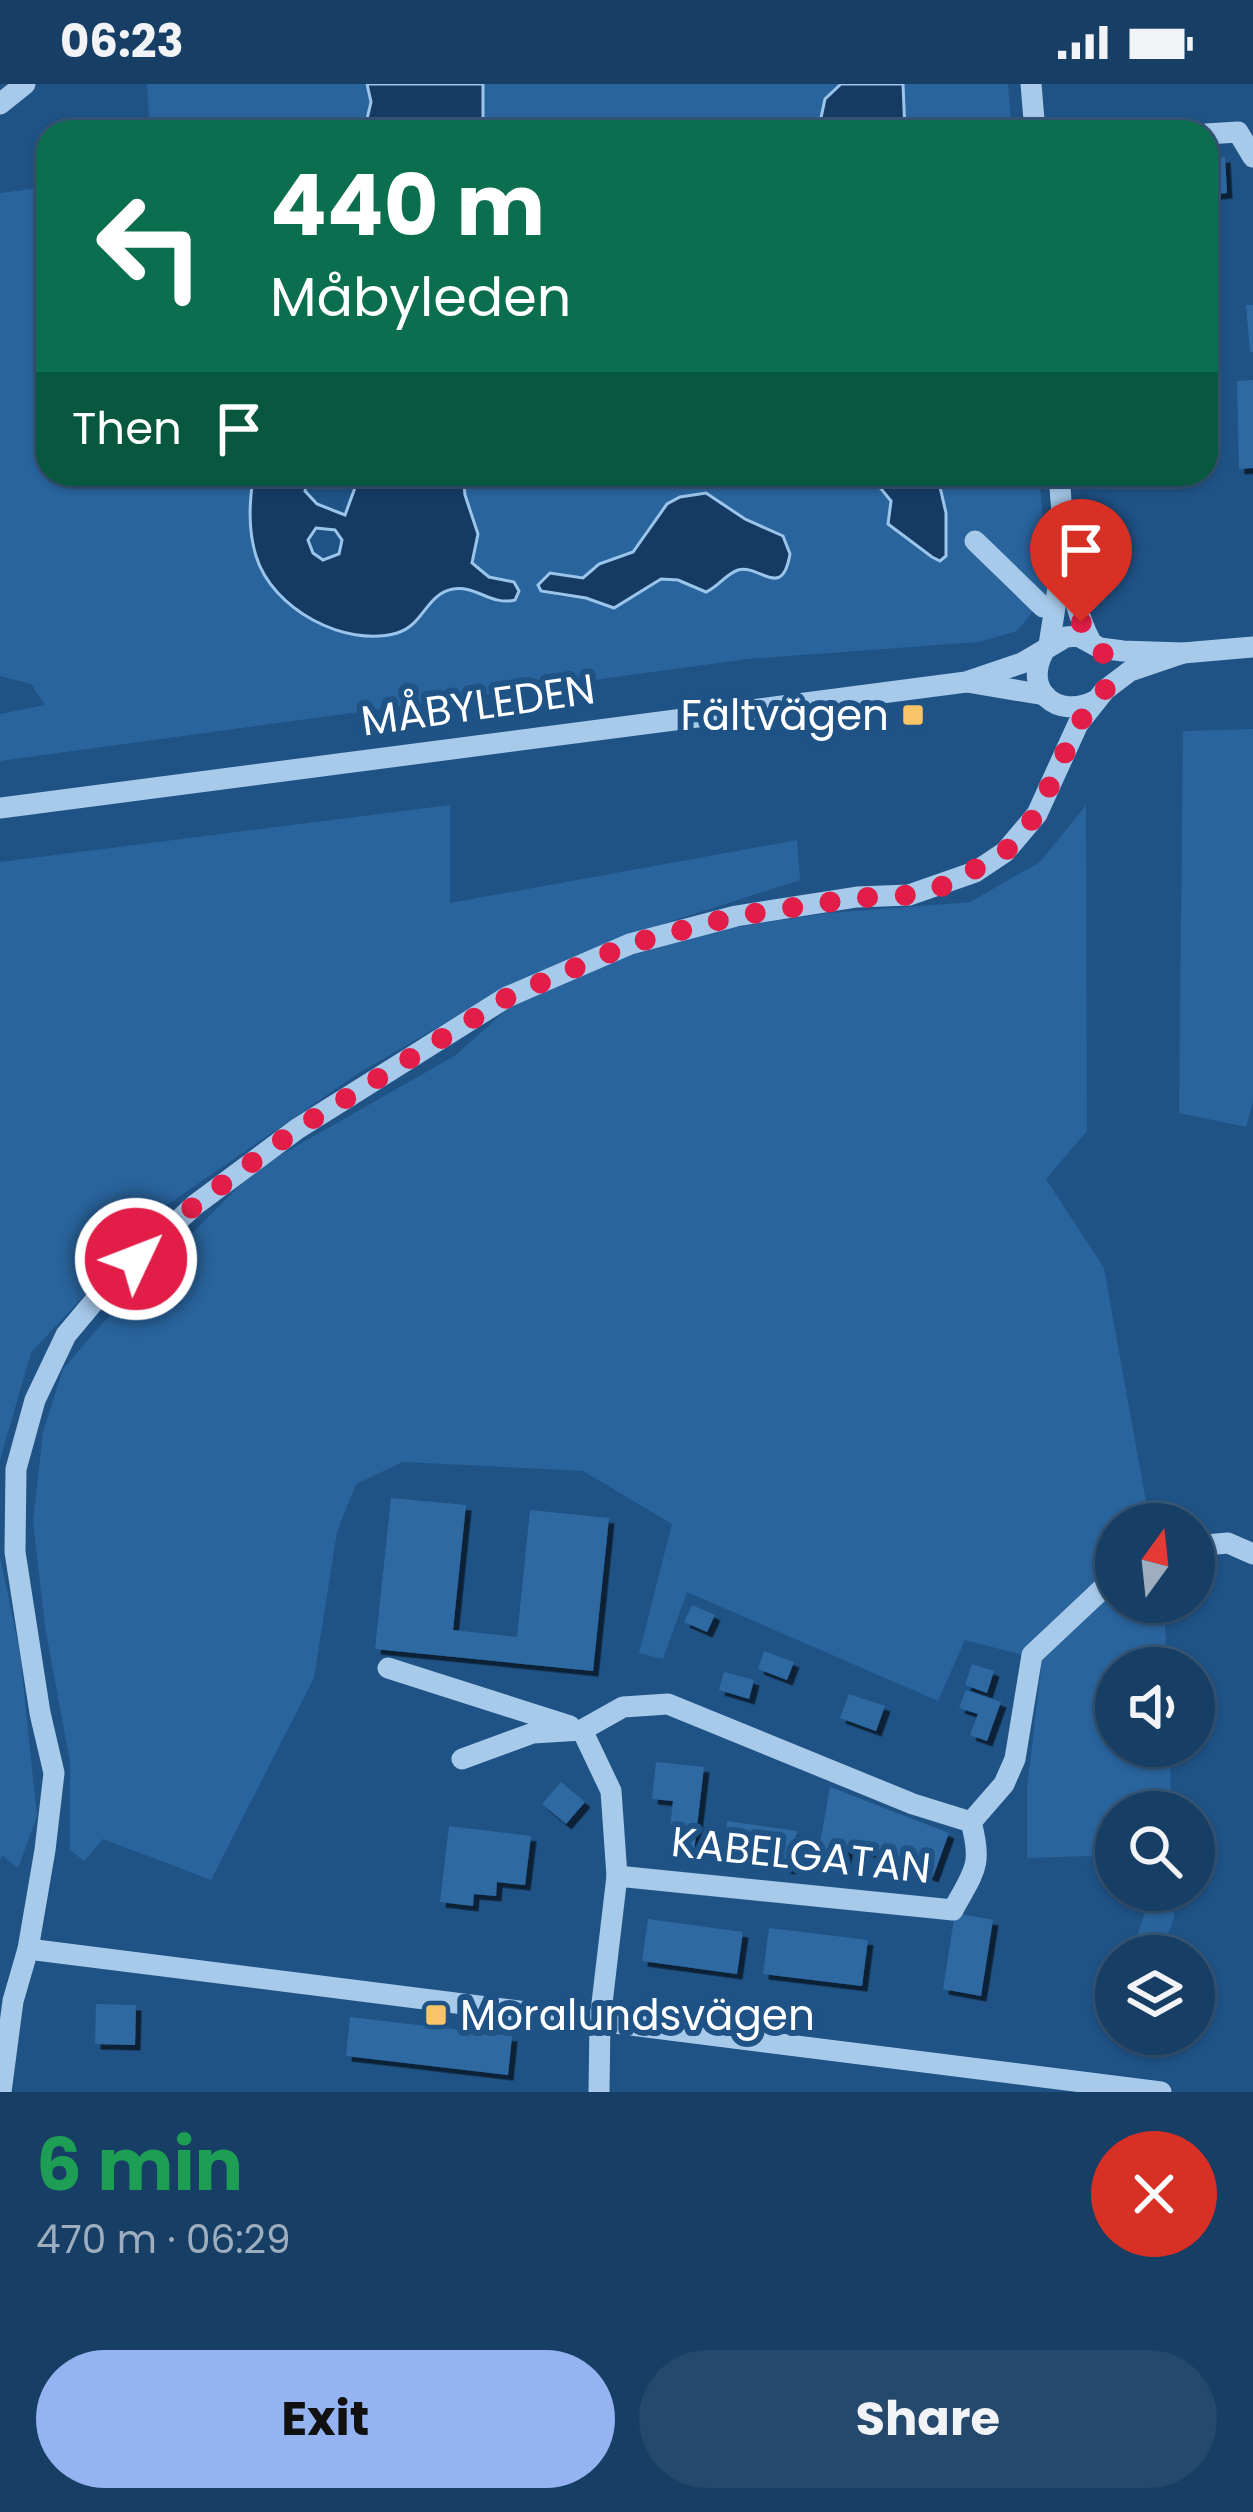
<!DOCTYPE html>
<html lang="en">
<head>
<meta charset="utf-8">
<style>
  :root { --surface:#173e64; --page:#24496d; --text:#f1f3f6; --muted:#9eaebf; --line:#365778; --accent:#95b2f1 }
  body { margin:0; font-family:Poppins,sans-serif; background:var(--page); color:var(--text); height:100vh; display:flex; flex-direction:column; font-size:45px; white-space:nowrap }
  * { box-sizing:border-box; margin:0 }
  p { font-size:39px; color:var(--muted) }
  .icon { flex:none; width:66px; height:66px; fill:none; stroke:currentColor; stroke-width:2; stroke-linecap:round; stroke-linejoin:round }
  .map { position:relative; height:2008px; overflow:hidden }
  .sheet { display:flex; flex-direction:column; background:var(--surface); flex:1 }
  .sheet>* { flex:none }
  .banner { position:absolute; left:36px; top:36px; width:1182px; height:366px; border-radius:36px; box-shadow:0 3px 9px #0004,0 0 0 3px var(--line); background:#0b6e4f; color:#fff; overflow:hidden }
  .needle { width:78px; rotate:15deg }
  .controls { position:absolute; left:1095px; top:1419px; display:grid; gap:24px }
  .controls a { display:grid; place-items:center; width:120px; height:120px; border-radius:50%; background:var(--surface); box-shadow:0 3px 9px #0004,0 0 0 3px var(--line); font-size:60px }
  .pin { position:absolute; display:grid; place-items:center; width:102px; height:102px; color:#fff; margin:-123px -51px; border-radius:50% 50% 50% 0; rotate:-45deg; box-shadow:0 0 12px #0007 }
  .pin .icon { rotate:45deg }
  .me { position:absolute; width:132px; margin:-66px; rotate:47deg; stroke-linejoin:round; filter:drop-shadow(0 0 9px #0008) }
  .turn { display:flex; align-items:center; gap:42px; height:252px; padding:0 36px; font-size:54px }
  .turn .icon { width:156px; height:156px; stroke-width:2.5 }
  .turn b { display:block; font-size:84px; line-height:102px }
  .then { display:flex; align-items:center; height:114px; padding:0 36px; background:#0003; gap:24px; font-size:45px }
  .round { display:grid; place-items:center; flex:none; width:126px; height:126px; border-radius:63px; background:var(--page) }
  .head { display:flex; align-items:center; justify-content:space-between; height:204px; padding:0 36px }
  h1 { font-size:72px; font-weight:700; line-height:90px; color:#1e9e55 }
  .action { display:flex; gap:24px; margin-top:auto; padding:24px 36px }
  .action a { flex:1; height:138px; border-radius:72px; background:var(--accent); color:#111; font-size:48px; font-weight:700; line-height:138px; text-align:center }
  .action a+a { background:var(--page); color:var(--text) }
  .status { display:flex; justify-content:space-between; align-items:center; height:84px; padding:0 60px; background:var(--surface); direction:ltr }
  .status svg { height:33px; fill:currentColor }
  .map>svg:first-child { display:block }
  .green { fill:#29649d; fill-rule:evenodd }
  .water { fill:#153b64; stroke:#9bc5eb; stroke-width:3; fill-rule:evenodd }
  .building { fill:#2f69a2; filter:url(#shadow) }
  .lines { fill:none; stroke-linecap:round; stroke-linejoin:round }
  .minor { stroke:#a7c9ea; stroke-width:21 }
  .route { stroke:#e11d48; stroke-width:21; stroke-dasharray:0 37.8 }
  .poi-dot { fill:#f7c567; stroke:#1f5285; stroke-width:4.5 }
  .labels { text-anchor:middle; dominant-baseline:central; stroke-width:12; stroke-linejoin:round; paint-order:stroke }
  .street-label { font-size:42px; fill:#fff; stroke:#1f5285 }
  .poi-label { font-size:42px; fill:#fff; stroke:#1f5285; text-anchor:end }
</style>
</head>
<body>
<div class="status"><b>06:23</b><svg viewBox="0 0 49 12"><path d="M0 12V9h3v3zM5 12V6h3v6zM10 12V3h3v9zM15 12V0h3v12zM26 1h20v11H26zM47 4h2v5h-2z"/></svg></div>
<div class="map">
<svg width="1253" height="2008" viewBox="0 0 1253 2008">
  <defs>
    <filter id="shadow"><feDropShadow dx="5.5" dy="5.5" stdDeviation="0" flood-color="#0009"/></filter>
  </defs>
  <rect width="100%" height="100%" fill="#1f5285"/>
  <g class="green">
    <polygon points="147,0 367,0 371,18 364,48 150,48"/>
    <polygon points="483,0 841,0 825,15 818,48 483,48"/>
    <polygon points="903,0 1008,0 1012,48 905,48"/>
    <path d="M 48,103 L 48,390 L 254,390 C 249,417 248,448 256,474 C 272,524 343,565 394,550 C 419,542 426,511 452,505 C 475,500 491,522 515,516 L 514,498 L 489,493 L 472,479 L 478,450 L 465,411 L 463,390 L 869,390 L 891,417 L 889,441 L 940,477 L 946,429 L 937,390 L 1039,390 L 1049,508 L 1017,547 L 979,558 L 748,575 L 0,677 L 0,630 L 45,621 L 31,600 L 0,592 L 0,109 ZM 706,409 L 745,435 L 783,452 L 790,470 L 788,482 L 741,485 L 714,504 L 661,495 L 614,524 L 587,514 L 556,512 L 564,490 L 583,494 L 599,480 L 632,468 L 680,413 Z"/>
    <polygon points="1253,645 1253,1018 1246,1043 1179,1029 1183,647"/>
    <polygon points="450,721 450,819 797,756 800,796 654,843 510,901 359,989 167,1121 31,1269 0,1376 0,778"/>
    <polygon points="1086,721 1087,1047 1046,1095 1104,1184 1150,1440 1116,1440 1116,1518 1164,1518 1167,1584 1116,1584 1116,1662 1170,1662 1171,1728 1116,1728 1116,1757 1092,1772 1027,1774 1027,1704 1042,1576 965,1556 938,1617 687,1508 663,1575 639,1569 672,1440 583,1387 403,1378 356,1400 337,1448 314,1594 211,1796 103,1755 84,1777 70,1766 70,1678 45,1543 33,1437 43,1348 63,1285 98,1244 256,1085 456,971 517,916 665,854 828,829 970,818 1040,778"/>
    <polygon points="0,1472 20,1569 37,1732 18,1784 2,1771 0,1777"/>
    <polygon points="1151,1806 1173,1806 1174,1834 1159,1872 1132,1872"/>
  </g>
  <g class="water">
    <polygon points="367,0 483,0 483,48 364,48 371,18"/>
    <polygon points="841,0 903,0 905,48 818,48 825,15"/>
    <path d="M 254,390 L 309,390 L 305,407 L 317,420 L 345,431 L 360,390 L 463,390 L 465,411 L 478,450 L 472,479 L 489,493 L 514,498 L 519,507 L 515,516 C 491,522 476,501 453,505 C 426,510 423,542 397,549 C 345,564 272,525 256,472 C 248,446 249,417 254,390 ZM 316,444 L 335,446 L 342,456 L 339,470 L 323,476 L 313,469 L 308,456 Z"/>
    <polygon points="869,390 937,390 946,429 946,472 940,477 932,473 888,440 891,417"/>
    <path d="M 706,409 L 745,435 L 783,452 L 790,470 C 782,517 760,480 738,486 C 726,490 718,503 706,508 L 678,496 L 661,495 L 614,524 L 586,514 L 541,507 L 538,501 L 550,489 L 583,494 L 599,480 L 633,468 L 667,420 L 680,413 Z"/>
  </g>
  <g class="building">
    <polygon points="1225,73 1227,109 1206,111 1206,75"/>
    <polygon points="1246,221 1253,221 1253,268 1250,268"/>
    <polygon points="1253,296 1253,384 1239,385 1237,297"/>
    <polygon points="391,1414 466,1421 453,1546 517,1553 530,1426 609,1434 593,1587 375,1565"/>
    <polygon points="692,1521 715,1531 707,1548 684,1538"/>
    <polygon points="764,1567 794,1578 787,1596 758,1585"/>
    <polygon points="972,1580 994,1587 987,1609 965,1601"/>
    <polygon points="724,1588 754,1596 749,1615 719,1606"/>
    <polygon points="966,1606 1001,1618 987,1657 970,1651 978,1630 959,1624"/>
    <polygon points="849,1610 885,1622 876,1647 840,1634"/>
    <polygon points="656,1678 704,1683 694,1768 668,1765 673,1717 652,1715"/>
    <polygon points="561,1698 585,1718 566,1740 542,1720"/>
    <polygon points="830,1703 949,1749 933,1793 848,1760 845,1780 817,1776"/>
    <polygon points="727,1737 797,1747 791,1785 722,1775"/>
    <polygon points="449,1742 531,1752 525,1801 497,1798 496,1812 474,1810 473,1822 440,1818"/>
    <polygon points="955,1829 993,1836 981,1912 943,1905"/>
    <polygon points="648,1835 743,1848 737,1890 642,1877"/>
    <polygon points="769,1844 868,1856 862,1902 763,1890"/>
    <polygon points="96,1920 136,1921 135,1961 95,1960"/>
    <polygon points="350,1933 512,1952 508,1991 346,1972"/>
  </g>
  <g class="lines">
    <g class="minor">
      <polyline points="1031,0 1035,48"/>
      <polyline points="0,20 25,0"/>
      <polyline points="1206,50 1238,48 1253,73"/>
      <path d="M 1059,390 C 1063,442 1066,510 1090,556"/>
      <polyline points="975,457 1043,523"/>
      <polyline points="1049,561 1062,479"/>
      <path d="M 1044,567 C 1022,606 1057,636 1095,617"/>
      <polyline points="967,598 1045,611"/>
      <polyline points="0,724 966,598 1022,579 1066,553 1078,552 1100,564 1123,567 1183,569 1253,563"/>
      <polyline points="1194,1462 1228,1459 1253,1470"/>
      <polyline points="388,1584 570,1642"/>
      <polyline points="582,1646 611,1707 617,1792 600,1936 599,2008"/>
      <polyline points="462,1675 533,1649 582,1646 623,1623 668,1620 913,1720 971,1738"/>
      <polyline points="971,1738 1004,1700 1015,1675 1032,1571 1116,1492"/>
      <path d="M 617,1792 L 953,1826 C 974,1787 983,1782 971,1738"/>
      <polyline points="28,1865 1161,2008"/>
      <polyline points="1,2008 13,1917 28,1865 45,1766 54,1689 40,1629 15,1468 16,1385 35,1316 66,1251 107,1202 195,1121 297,1045 507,913 630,860 736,832 857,813 909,811 975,788 1005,768 1037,730 1078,640 1105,606 1130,587 1183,569"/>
    </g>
  </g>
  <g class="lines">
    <polyline class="route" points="136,1175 195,1121 297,1045 508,913 630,860 736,832 857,814 909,811 947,801 1005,768 1037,730 1078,640 1105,606 1109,590 1107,575 1081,538"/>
  </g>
  <g class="poi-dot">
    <rect x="901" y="619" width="24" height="24" rx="6"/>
    <rect x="424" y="1919" width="24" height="24" rx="6"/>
  </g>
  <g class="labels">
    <g class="street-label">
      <text transform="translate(478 621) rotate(-8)">MÅBYLEDEN</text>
      <text transform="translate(801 1771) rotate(6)">KABELGATAN</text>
    </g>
    <g class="poi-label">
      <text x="889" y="631">Fältvägen</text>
      <text x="460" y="1931" text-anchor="start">Moralundsvägen</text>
    </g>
  </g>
</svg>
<div class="controls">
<a><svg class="needle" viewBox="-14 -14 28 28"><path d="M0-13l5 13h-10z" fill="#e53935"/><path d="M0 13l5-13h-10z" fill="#9eaebf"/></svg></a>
<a><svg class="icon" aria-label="sound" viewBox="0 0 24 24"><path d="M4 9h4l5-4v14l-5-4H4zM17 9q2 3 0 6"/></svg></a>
<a><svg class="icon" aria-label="search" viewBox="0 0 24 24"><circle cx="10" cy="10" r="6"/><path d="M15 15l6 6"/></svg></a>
<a><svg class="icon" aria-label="layers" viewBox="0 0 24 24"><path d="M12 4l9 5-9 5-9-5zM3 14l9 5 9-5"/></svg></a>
</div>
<div class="pin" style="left:1081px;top:538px;background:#d93025"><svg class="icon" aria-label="arrive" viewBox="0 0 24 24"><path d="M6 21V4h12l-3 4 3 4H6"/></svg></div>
<svg class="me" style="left:136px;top:1175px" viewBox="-20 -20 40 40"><circle r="17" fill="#e11d48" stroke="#fff" stroke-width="3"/><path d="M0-11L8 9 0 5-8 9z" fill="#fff"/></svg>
<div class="banner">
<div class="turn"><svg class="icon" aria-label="left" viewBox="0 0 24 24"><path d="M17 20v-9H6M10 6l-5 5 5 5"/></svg><div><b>440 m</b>Måbyleden</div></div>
<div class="then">Then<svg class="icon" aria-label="arrive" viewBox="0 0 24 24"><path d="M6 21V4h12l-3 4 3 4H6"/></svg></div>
</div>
</div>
<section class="sheet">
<div class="head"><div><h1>6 min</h1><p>470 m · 06:29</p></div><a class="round" style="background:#d93025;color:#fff"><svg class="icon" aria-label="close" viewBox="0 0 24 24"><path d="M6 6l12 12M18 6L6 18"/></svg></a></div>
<div class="action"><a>Exit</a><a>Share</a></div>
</section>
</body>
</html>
